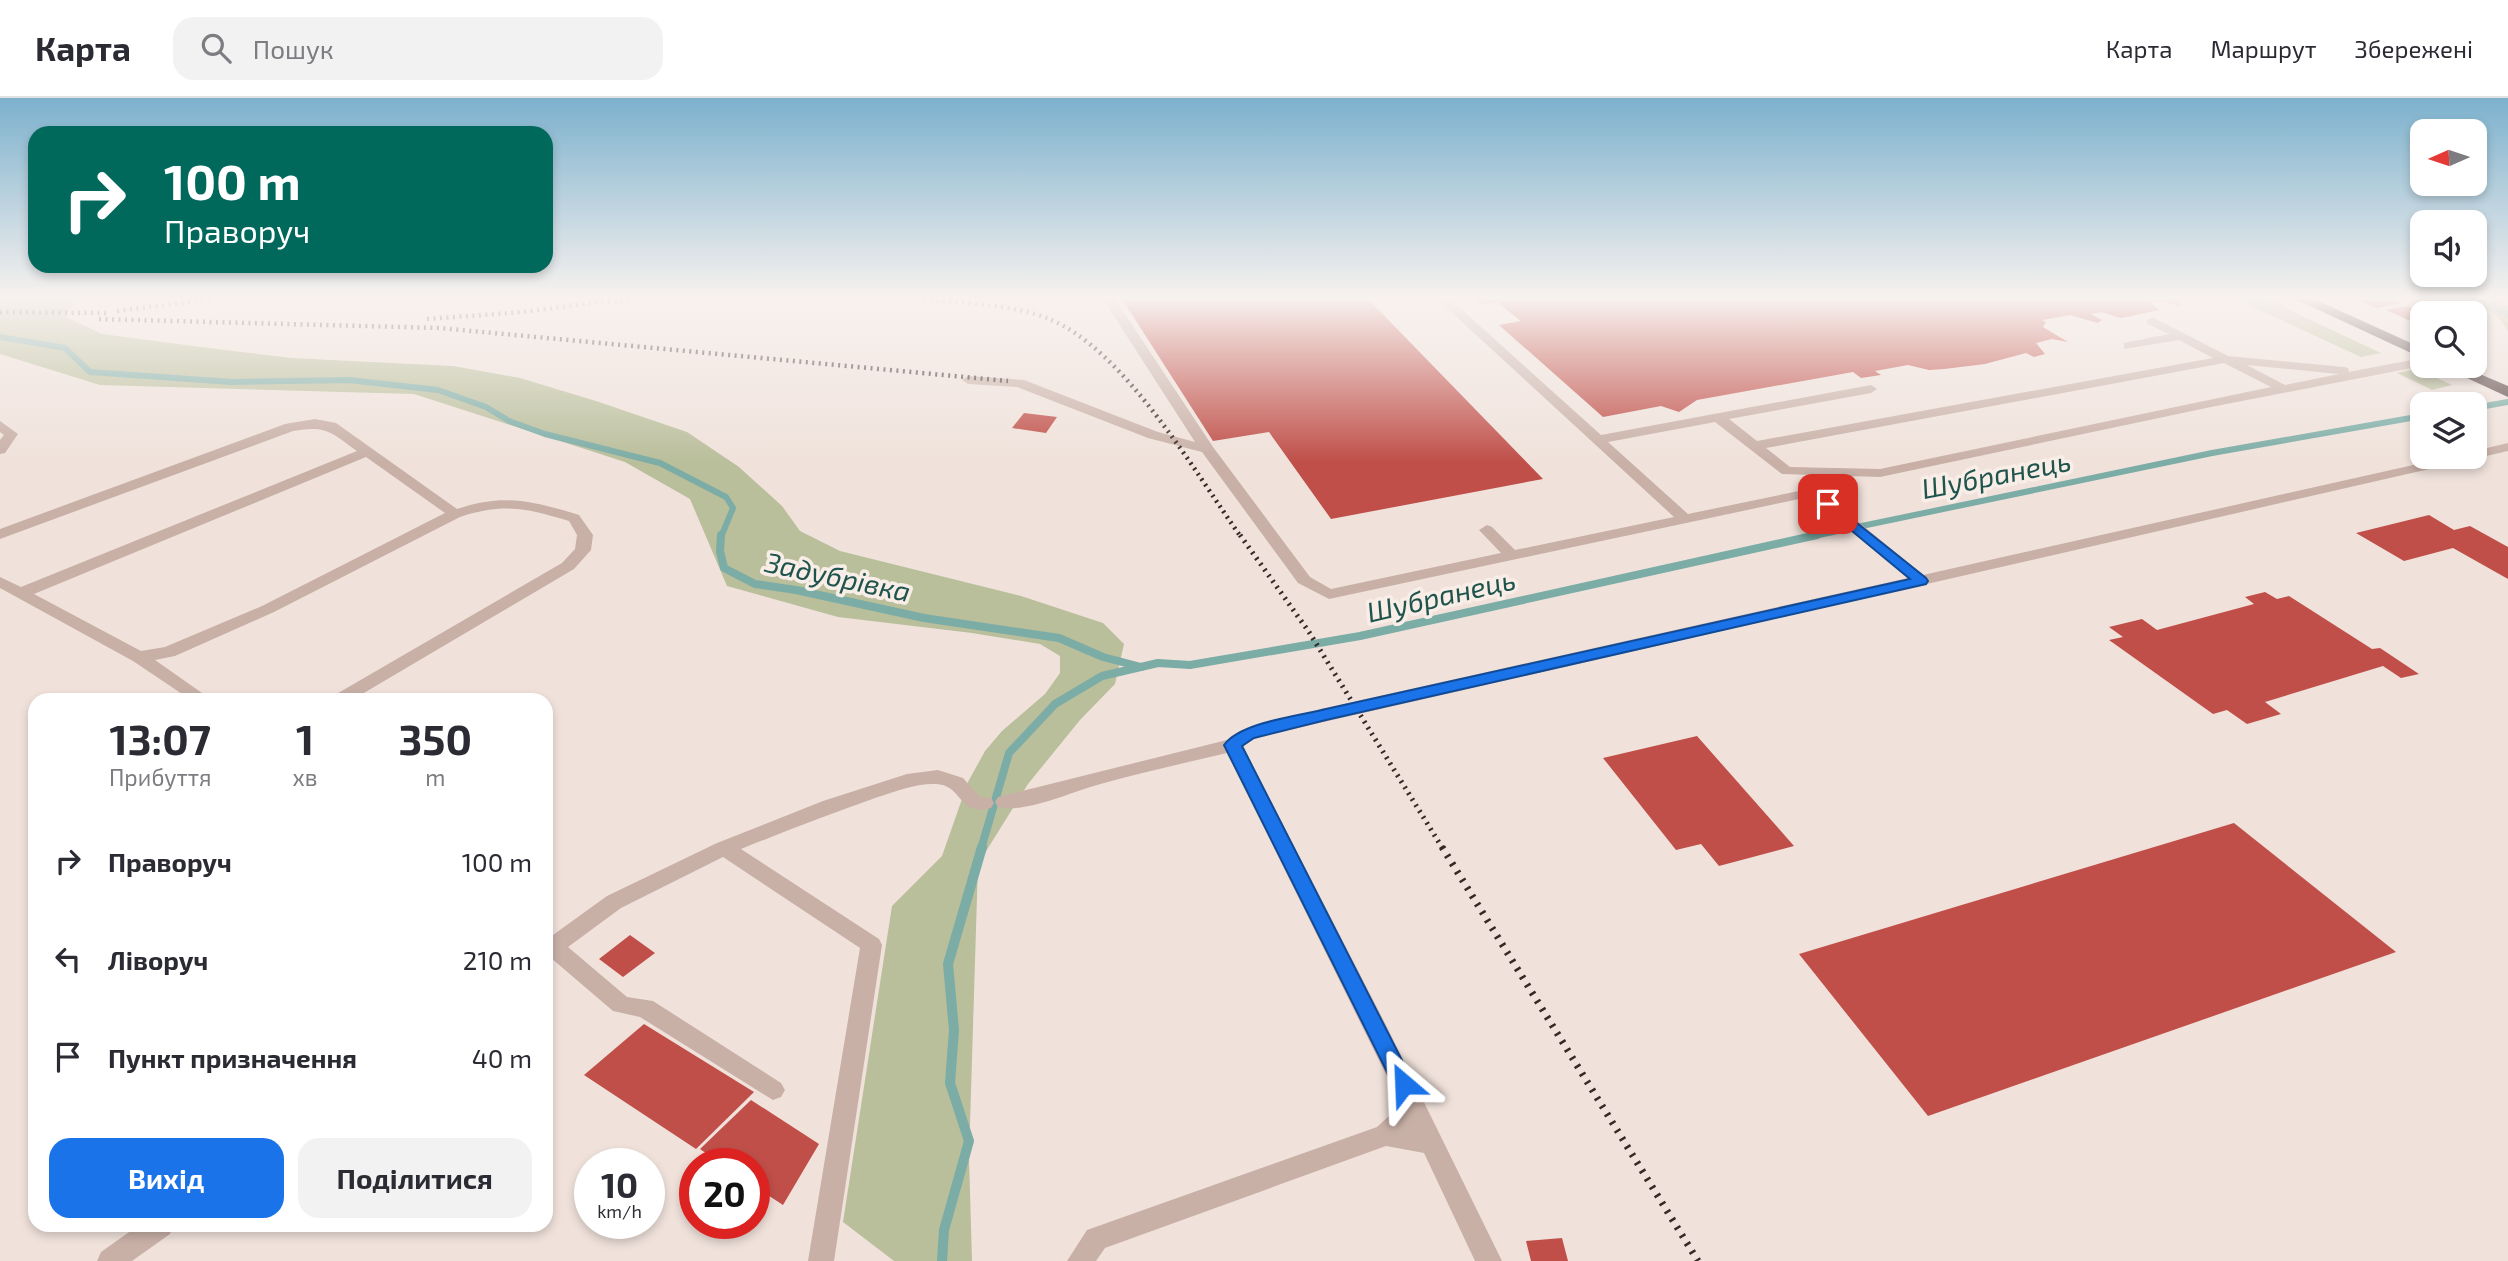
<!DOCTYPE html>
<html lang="uk">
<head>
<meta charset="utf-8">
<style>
  :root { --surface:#fff; --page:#f2f2f3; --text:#2b2b33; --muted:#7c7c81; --line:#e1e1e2; --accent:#1a73e8 }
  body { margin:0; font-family:"Exo 2",sans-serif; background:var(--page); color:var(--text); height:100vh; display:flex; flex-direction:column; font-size:26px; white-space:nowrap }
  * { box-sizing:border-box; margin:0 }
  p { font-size:23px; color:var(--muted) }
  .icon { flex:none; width:38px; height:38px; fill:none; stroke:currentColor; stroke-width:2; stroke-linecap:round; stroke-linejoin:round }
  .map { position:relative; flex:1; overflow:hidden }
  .panel { position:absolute; left:28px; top:595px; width:525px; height:539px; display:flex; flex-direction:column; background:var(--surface); border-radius:21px; box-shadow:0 4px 10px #0003 }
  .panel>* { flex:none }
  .hud { position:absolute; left:28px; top:28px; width:525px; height:147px; border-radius:21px; box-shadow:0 4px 10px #0003; background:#00695c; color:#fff; overflow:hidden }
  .needle { width:46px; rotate:267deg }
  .tools { position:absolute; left:2410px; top:21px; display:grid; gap:14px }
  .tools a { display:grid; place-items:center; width:77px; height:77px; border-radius:14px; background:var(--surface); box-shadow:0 4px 10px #0003; font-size:35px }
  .speed { position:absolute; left:574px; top:1050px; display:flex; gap:14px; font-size:35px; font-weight:700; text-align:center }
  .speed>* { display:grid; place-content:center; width:91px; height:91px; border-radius:50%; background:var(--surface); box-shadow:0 4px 10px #0003; line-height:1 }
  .speed small { font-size:18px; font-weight:400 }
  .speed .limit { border:10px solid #d22; background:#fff; color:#111 }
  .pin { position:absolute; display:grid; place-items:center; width:60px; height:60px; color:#fff; margin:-30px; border-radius:14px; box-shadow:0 4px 10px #0006 }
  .me { position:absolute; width:77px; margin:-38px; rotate:334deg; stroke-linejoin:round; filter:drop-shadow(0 0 5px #0008) }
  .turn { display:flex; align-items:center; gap:24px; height:147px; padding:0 21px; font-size:32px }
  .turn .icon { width:91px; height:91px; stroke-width:2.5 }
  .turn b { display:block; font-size:49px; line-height:60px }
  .eta { display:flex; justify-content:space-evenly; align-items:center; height:119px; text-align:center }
  .eta b { font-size:42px; font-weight:700; line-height:49px }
  .cta { display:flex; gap:14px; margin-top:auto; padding:14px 21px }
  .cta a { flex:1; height:80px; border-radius:21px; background:var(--accent); color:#fff; font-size:28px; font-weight:700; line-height:80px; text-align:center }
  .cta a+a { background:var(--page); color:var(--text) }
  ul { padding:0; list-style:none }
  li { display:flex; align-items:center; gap:21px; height:98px; padding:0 21px }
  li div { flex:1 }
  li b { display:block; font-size:26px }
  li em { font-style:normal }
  header { display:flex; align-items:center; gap:42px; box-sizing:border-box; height:98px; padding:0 35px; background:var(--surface); border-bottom:2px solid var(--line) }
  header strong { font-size:33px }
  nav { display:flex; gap:38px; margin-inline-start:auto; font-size:24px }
  .search { width:490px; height:63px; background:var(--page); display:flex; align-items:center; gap:18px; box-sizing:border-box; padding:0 24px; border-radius:21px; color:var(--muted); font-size:26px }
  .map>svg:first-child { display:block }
  .green { fill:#b9be9b }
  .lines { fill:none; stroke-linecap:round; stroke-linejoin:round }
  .stream-far2 { stroke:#7baca5; stroke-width:6 }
  .stream-far1 { stroke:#7baca5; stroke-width:8 }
  .stream { stroke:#7baca5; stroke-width:10 }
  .building { fill:#c04f49 }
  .path { stroke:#b39a92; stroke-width:3.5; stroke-dasharray:2.5 2.5; stroke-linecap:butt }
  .minor { fill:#c8b0a7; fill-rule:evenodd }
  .highway { fill:#55423f; fill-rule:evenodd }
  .rail-far2 { stroke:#352927; stroke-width:4.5; stroke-dasharray:2 4.5; stroke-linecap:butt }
  .rail-far1 { stroke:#352927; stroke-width:5; stroke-dasharray:2 5; stroke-linecap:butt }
  .rail { stroke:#352927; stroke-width:7; stroke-dasharray:2.5 7; stroke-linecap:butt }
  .route { fill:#1a73e8; stroke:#114b97; stroke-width:2 }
  .labels { text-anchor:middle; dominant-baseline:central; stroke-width:7; stroke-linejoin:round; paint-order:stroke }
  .water-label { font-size:28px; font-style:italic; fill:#1f544d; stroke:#f8ede7 }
</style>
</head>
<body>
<header>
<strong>Карта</strong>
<div class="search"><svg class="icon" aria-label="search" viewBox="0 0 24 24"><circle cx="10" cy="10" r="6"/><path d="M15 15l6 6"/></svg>Пошук</div>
<nav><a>Карта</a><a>Маршрут</a><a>Збережені</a></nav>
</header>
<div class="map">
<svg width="2508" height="1163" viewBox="0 0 2508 1163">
  <rect width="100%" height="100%" fill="#f0e2db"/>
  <g class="green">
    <polygon points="0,201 76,201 66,219 102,236 193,248 291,260 453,268 520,280 596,303 687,334 739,369 782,408 800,433 840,453 1021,498 1103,525 1124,546 1115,586 1080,622 1028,686 978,766 969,1059 972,1163 894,1163 843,1124 892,808 942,758 968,684 985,653 1002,633 1045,596 1060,575 1060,558 1040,546 972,535 838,519 727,488 690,401 625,364 414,296 100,287 0,256"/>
    <polygon points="2236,201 2266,201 2381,255 2361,259"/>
    <path d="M 2436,201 L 2498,201 L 2508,207 L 2508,233 C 2498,214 2482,207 2460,206 L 2465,215 L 2442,215 L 2438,210 L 2440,205 Z"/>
    <polygon points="2417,271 2452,287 2432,292 2397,275"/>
  </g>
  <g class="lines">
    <g class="stream-far2">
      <polyline points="2479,201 2508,216"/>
      <polyline points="0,239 65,250 90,274 232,284 349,282 438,292 486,309 509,323 545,336 660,365 726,399 733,410 721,439"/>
      <polyline points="2474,310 2508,304"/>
      <polyline points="1809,439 2212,355 2422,318"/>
    </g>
    <g class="stream-far1">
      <polyline points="721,437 720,453 724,470 755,486 796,492 924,520 1059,540 1103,559 1141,569"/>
      <polyline points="981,751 1009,655 1055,606 1102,578 1158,565 1190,567 1360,538 1817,437"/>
    </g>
    <polyline class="stream" points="942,1163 944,1132 969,1043 950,985 954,932 948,866 982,749"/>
  </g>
  <g class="building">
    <polygon points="1122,201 1368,201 1543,381 1331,421 1269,334 1213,343"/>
    <polygon points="1475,201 2177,201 2181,208 2160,203 2151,205 2159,212 2121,220 2101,214 2091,216 2102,222 2098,225 2070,217 2042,222 2046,224 2043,229 2068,244 2052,241 2036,245 2045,256 2034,259 2026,255 1985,266 1944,271 1929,272 1908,267 1875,273 1881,277 1861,280 1853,274 1697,302 1679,314 1661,308 1603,319 1499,227 1521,223 1497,204 1480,206"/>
    <polygon points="2356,201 2391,201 2401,205 2376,210"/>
    <polygon points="2408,208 2422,215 2422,228 2386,212"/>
    <polygon points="1024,315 1057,319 1046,335 1012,330"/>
    <polygon points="2429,417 2454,432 2470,428 2508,449 2508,481 2453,450 2404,463 2356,435"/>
    <polygon points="2265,494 2277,501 2289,498 2372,551 2380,550 2419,576 2401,580 2383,568 2265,604 2281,616 2247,626 2227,612 2213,616 2109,542 2123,539 2109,529 2142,521 2157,532 2254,506 2245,499"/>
    <polygon points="1697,638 1794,748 1719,768 1701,746 1676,752 1603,660"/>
    <polygon points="2234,725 2396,854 1928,1018 1799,856"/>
    <polygon points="630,837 655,855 623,879 599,861"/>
    <polygon points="644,926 754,994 696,1051 584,977"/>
    <polygon points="751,1002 819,1046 783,1107 754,1088 754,1066 721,1066 700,1051"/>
    <polygon points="1562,1140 1568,1163 1531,1163 1526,1143"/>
  </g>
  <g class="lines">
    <polyline class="path" points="2272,201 2284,207"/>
    <g class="minor">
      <path d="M 1103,201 L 1115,201 L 1213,349 L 1310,479 L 1331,491 L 1501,455 L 1479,432 L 1487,427 L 1492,429 L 1515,452 L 1674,419 L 1437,201 L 1450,201 L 1601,337 L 1871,287 L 1877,291 L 1871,295 L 1729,321 L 1757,343 L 2213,260 L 2179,242 L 2124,251 L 2124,245 L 2169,236 L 2148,226 L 2146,223 L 2152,219 L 2228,258 L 2344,269 L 2348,270 L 2349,274 L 2422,260 L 2422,268 L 2211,309 L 1880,379 L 1782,376 L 1715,324 L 1608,344 L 1688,416 L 1799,393 L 1828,399 L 1923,477 L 2449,359 L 2474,359 L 2474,353 L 2508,345 L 2508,353 L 1254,640 L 1243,649 L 1388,931 L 1502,1163 L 1475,1163 L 1424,1055 L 1386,1048 L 1105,1150 L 1096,1163 L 1067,1163 L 1087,1132 L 1377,1029 L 1401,1007 L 1227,655 C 1184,665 1140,675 1097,687 C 1072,694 1023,716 998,709 L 995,704 L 998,699 L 1227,642 L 1242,632 L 1326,610 L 1908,480 L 1818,405 L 1799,401 L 1329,501 L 1298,485 L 1202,354 L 1148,340 L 1017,289 L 968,286 L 962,282 L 968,278 L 1024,282 L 1158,334 L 1195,344 ZM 2224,265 L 2271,289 L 1880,371 L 1790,369 L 1766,350 ZM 2247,267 L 2339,276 L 2285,287 Z"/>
      <path d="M 315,321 L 336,325 L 457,411 C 504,395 533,403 579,417 L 593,437 L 591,452 L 574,471 L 352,602 L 330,602 L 333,598 L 562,465 L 575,451 L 577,437 L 569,423 C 525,410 504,405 460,419 L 274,514 L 175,558 L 155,562 L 212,602 L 191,602 L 133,563 L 0,490 L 0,479 L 21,489 L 357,353 C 331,334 326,327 293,333 L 0,441 L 0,431 L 285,326 ZM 366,359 L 445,415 L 262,508 L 165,549 L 141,553 L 34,496 Z"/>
      <polygon points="0,323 18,336 5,355 0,356 0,342 4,337 0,334"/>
      <path d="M 938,672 L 963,680 L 980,699 L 991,700 L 994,705 L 991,710 C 958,719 963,687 936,686 C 917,685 896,693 878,699 C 832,715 786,733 741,751 L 879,841 L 882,847 L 834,1163 L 808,1163 L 860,850 L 723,759 L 621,810 L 568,849 L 627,899 L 653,903 L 781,985 L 785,992 L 781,999 L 773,1002 L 640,919 L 613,913 L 551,860 L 546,862 L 546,842 L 607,798 L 717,745 L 823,703 L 907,676 Z"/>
      <polygon points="139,1127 174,1127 170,1136 132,1163 97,1163 101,1154"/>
    </g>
    <g class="highway">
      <polygon points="2295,201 2314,201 2422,250 2422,260"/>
      <polygon points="2441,268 2461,268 2508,288 2508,299"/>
    </g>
    <g class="rail-far2">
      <path d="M 917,201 C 955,204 1015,206 1049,221 C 1124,251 1194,373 1241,439"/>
      <polyline points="608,204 636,201"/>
      <polyline points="117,213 210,201"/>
      <polyline points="0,214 109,215"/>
      <polyline points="99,221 440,230 1008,283"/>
      <polyline points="427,221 522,214 618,201"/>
    </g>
    <polyline class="rail-far1" points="1240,437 1309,534 1443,751"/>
    <polyline class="rail" points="1442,749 1698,1163"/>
  </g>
  <linearGradient id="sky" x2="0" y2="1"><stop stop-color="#7cb1cd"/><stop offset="0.55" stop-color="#f8f2ef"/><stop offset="1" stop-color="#f8f2ef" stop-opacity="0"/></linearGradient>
  <rect width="2508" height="364" fill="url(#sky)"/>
  <path class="route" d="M 1828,402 L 1926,480 L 1928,483 L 1926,486 L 1326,622 L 1254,640 L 1242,648 L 1414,986 L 1411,992 L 1404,995 L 1396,992 L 1224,647 C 1241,624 1299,618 1326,611 L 1910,481 L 1823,409 L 1821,406 Z"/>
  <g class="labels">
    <g class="water-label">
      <text transform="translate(1996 376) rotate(-11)">Шубранець</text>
      <text transform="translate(838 478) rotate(12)">Задубрівка</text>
      <text transform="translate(1441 497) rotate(-13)">Шубранець</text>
    </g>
  </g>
</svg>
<div class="tools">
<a><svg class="needle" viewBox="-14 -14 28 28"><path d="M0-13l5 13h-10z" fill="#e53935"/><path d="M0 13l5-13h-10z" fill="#7c7c81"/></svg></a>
<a><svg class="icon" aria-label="sound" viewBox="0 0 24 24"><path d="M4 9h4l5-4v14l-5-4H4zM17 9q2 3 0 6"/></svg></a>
<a><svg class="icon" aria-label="search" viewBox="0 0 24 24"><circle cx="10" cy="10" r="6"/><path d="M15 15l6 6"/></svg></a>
<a><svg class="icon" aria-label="layers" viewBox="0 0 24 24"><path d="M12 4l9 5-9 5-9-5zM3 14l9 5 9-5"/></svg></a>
</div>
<div class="speed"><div>10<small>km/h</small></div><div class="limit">20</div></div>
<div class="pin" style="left:1828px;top:406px;background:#d93025"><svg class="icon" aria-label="arrive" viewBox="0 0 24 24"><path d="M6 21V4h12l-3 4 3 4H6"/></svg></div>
<svg class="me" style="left:1404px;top:986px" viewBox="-20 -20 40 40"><path d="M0-17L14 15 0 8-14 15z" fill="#1a73e8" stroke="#fff" stroke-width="4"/></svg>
<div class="hud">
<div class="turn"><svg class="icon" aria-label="right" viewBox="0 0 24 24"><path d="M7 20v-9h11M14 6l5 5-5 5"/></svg><div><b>100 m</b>Праворуч</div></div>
</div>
<section class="panel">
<div class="eta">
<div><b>13:07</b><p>Прибуття</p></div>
<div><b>1</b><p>хв</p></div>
<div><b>350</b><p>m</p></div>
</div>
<ul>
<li><svg class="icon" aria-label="right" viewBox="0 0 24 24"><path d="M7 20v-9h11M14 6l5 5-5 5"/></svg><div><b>Праворуч</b></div><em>100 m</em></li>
<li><svg class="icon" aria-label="left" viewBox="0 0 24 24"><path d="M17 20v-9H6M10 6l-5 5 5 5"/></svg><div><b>Ліворуч</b></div><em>210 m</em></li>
<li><svg class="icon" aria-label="arrive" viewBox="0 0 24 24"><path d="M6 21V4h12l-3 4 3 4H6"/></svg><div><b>Пункт призначення</b></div><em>40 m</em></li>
</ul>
<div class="cta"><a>Вихід</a><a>Поділитися</a></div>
</section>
</div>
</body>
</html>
